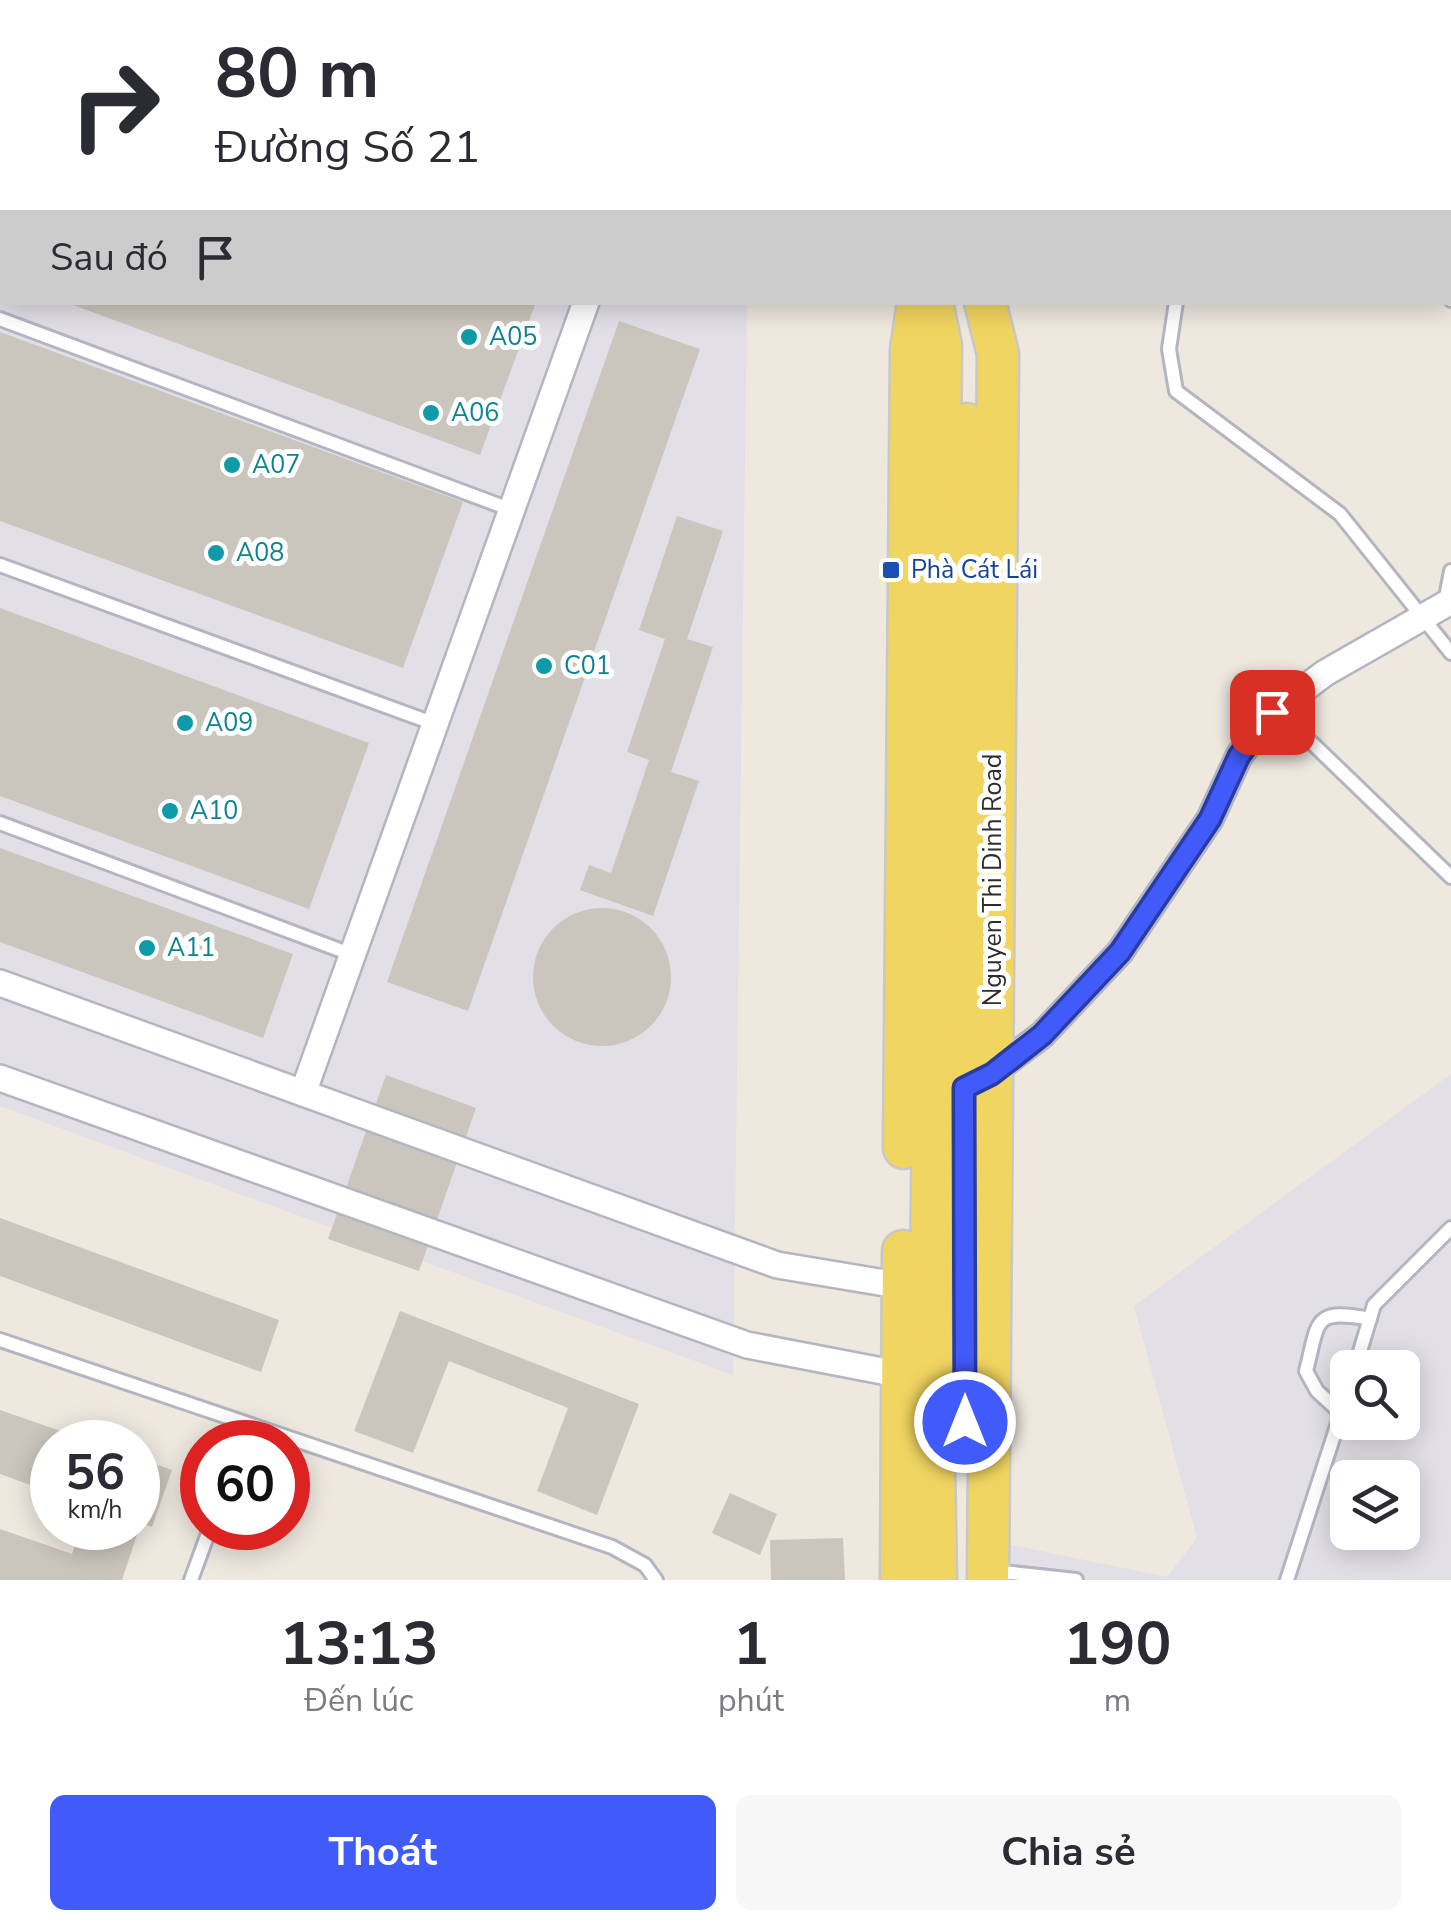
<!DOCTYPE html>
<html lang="vi">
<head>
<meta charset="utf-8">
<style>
  :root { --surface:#fff; --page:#f7f7f7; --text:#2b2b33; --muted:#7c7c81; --accent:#405bfa }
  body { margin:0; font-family:"Nunito Sans",sans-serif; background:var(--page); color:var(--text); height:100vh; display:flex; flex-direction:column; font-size:38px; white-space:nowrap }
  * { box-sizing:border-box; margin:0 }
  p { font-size:32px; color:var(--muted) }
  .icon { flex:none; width:55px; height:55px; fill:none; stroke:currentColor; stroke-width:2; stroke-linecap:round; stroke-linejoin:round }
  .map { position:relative; height:1580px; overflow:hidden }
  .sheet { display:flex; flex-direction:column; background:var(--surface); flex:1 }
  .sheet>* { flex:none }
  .hud { position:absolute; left:0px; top:0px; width:1452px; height:305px; box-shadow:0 5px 25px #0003; background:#fff; color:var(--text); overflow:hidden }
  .fabs { position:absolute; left:1330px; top:1350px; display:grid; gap:20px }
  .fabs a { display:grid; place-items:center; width:90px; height:90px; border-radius:15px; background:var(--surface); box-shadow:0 5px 25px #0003; font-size:50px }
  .speed { position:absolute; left:30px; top:1420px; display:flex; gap:20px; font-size:50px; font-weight:700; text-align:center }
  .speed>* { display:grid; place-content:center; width:130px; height:130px; border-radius:50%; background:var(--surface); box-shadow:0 5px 25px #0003; line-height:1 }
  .speed small { font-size:25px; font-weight:400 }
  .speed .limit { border:15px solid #d22; background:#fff; color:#111 }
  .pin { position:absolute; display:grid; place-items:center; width:85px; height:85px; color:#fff; margin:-42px; border-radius:20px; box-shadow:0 5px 15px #0006 }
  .me { position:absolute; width:110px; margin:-55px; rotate:0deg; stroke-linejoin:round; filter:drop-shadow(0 0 8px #0008) }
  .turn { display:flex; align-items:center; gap:35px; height:210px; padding:0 50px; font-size:45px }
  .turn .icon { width:130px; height:130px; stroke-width:2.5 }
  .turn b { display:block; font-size:70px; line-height:85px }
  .then { display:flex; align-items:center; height:95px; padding:0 50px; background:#0003; gap:20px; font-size:38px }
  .eta { display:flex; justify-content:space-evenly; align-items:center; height:170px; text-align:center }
  .eta b { font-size:60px; font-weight:700; line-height:70px }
  .button { display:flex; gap:20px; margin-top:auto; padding:20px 50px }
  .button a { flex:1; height:115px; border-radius:15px; background:var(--accent); color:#fff; font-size:40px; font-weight:700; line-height:115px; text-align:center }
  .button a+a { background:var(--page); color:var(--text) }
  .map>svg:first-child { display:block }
  .industrial { fill:#e2dfe7; fill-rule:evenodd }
  .building { fill:#cac6bd }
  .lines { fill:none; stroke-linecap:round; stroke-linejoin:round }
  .service-casing { stroke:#b3b5c0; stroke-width:18 }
  .minor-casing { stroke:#b3b5c0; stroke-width:30 }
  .primary-casing { stroke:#c8c8c8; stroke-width:45 }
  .service { stroke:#fff; stroke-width:12 }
  .minor { stroke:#fff; stroke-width:25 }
  .primary { stroke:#f1d561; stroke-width:40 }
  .route-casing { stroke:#2a3ba2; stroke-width:25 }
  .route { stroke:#405bfa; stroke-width:18 }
  .culture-dot { fill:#0f9aa8; stroke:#fff; stroke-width:4 }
  .transit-dot { fill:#1a4fb4; stroke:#fff; stroke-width:4 }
  .labels { text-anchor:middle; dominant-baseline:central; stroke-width:10; stroke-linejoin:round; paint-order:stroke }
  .culture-label { font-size:25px; fill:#0d838f; stroke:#fff; text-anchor:start }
  .transit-label { font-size:25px; fill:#164399; stroke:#fff; text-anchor:start }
  .street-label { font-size:25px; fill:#2d2d2d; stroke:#fff }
</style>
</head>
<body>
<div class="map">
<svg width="1451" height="1580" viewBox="0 0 1451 1580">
  <rect width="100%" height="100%" fill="#eee8df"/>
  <g class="industrial">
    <polygon points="0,0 645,0 645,2 2,2 2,302 747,303 733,1375 0,1106"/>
    <path d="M 1451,1074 L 1451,1580 L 1008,1580 L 1008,1544 L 1167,1577 L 1197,1538 L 1134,1306 ZM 1348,1368 L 1402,1368 L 1402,1422 L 1348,1422 ZM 1348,1478 L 1402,1478 L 1402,1532 L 1348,1532 Z"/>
  </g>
  <g class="building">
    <polygon points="65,302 536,302 480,455"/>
    <polygon points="619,321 700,349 468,1011 387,982"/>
    <polygon points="0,332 463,502 403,668 0,521"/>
    <polygon points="677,516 723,531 687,639 713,647 671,772 699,781 653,916 580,890 589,865 611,873 649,760 627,752 665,639 639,630"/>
    <polygon points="0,608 369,743 309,909 0,796"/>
    <polygon points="0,848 293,954 263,1038 0,942"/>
    <circle cx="602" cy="977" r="69"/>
    <polygon points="386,1075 476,1108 419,1271 328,1239"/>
    <polygon points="0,1218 279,1320 261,1372 0,1276"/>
    <polygon points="400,1311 639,1404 597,1515 537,1491 568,1408 449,1361 413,1453 354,1431"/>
    <polygon points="0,1410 92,1442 52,1442 52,1493 0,1474"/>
    <polygon points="138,1458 172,1470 152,1527 141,1523 122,1580 0,1580 0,1529 72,1554 81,1528 138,1528"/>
    <polygon points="730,1493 777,1514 760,1555 712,1533"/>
    <polygon points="843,1538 845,1580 771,1580 770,1540"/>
  </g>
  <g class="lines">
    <defs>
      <g id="service">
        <polyline points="0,63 2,64"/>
        <polyline points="1450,299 1451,300"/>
        <polyline points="1176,302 1169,349 1176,391 1340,514 1451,653"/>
        <polyline points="0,319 512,510"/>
        <polyline points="0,565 435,724"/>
        <polyline points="1445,603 1451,571"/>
        <polyline points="1273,712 1312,743 1451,877"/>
        <polyline points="0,823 353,955"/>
        <polyline points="0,1340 612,1547 645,1565 656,1580"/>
        <polyline points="1355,1368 1374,1305 1451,1228"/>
        <path d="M 1341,1413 L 1317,1391 L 1306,1371 C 1319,1321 1312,1308 1370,1319"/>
        <polyline points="994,1571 1076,1580"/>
        <polyline points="191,1580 210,1528"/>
        <polyline points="1287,1580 1348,1392"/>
      </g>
      <g id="minor">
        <polyline points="578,0 579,2"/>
        <polyline points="0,983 777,1265 903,1286"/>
        <polyline points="986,1077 1042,1035 1120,952 1210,819 1239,756 1273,712 1325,673 1451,601"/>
        <polyline points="0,1078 747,1345 903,1375"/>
        <polyline points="303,1093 586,302"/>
      </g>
      <g id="primary">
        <polyline points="919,2 920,0"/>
        <polyline points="969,2 969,0"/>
        <polyline points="932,302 941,346 931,1292 936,1580"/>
        <polyline points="985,302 998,354 988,1580"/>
        <polyline points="964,1096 967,424"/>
        <polyline points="904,1148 911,350 918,302"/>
        <polyline points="901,1580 903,1251"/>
      </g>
    </defs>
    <use href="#service" class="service-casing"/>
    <use href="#minor" class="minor-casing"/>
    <use href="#primary" class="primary-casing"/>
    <use href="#service" class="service"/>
    <use href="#minor" class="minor"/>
    <use href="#primary" class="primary"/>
  </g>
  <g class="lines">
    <defs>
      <polyline id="route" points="965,1422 964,1088 992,1074 1042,1035 1120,952 1210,819 1239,756 1272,712"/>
    </defs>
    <use href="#route" class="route-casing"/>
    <use href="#route" class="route"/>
  </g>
  <g class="culture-dot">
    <circle cx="469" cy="337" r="10"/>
    <circle cx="431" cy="413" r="10"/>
    <circle cx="232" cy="465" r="10"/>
    <circle cx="216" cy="553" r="10"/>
    <circle cx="544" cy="666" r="10"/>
    <circle cx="185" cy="723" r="10"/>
    <circle cx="170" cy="811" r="10"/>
    <circle cx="147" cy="948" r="10"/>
  </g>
  <rect class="transit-dot" x="881" y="560" width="20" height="20" rx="5"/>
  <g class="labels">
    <g class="culture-label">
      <text x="489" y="337">A05</text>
      <text x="451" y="413">A06</text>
      <text x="252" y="465">A07</text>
      <text x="236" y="553">A08</text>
      <text x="564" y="666">C01</text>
      <text x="205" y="723">A09</text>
      <text x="190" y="811">A10</text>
      <text x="167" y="948">A11</text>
    </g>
    <g class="transit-label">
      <text x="911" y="570">Phà Cát Lái</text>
    </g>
    <g class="street-label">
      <text transform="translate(993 880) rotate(-90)">Nguyen Thi Dinh Road</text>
    </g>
  </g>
</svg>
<div class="fabs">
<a><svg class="icon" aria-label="search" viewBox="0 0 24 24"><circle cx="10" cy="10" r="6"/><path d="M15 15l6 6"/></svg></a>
<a><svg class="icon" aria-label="layers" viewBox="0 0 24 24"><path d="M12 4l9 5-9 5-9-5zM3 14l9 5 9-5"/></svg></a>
</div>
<div class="speed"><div>56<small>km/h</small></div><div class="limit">60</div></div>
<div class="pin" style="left:1272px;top:712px;background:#d93025"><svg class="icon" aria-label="arrive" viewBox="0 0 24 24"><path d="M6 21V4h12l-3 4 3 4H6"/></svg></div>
<svg class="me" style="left:965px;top:1422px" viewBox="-20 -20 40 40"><circle r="17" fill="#405bfa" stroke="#fff" stroke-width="3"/><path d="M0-11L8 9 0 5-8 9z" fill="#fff"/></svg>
<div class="hud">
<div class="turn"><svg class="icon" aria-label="right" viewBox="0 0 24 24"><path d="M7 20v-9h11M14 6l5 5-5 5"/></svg><div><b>80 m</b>Đường Số 21</div></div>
<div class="then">Sau đó<svg class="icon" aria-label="arrive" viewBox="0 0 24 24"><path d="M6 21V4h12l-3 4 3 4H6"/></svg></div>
</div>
</div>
<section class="sheet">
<div class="eta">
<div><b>13:13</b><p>Đến lúc</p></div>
<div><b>1</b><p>phút</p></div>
<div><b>190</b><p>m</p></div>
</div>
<div class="button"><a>Thoát</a><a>Chia sẻ</a></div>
</section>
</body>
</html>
